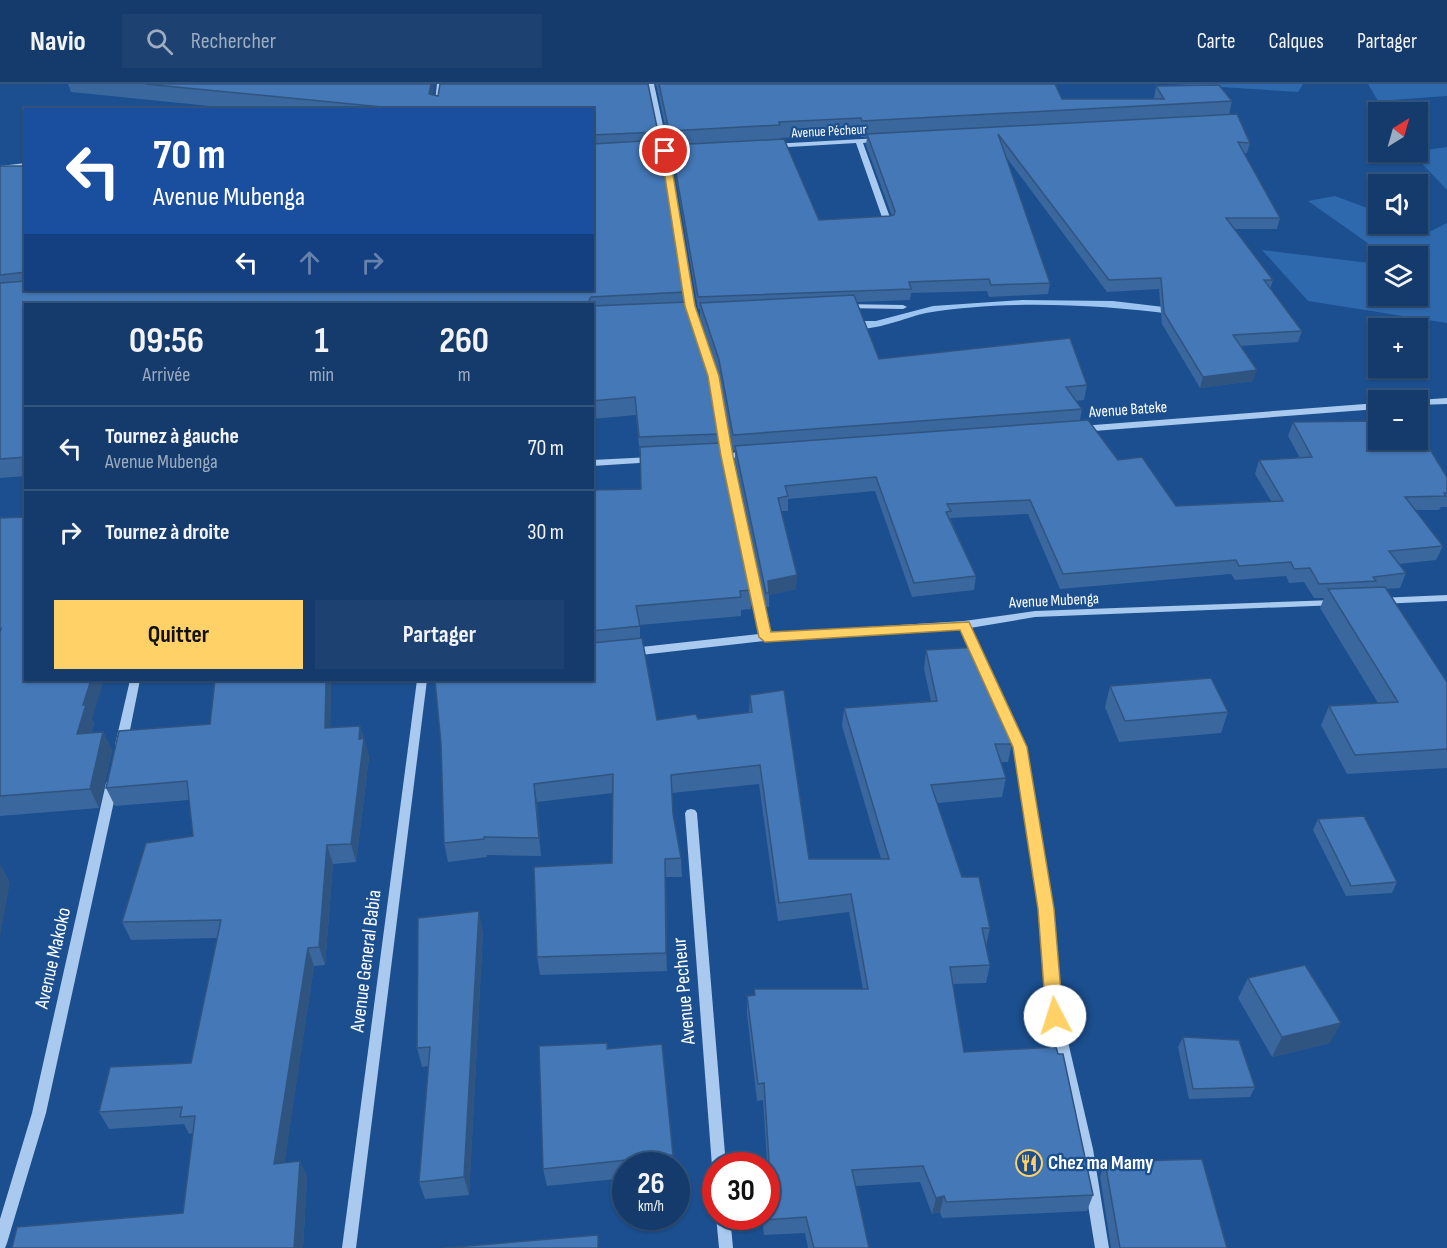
<!DOCTYPE html>
<html lang="fr">
<head>
<meta charset="utf-8">
<style>
  :root { --surface:#143b6b; --page:#1d4271; --text:#f1f3f6; --muted:#9dadc1; --line:#33557e; --accent:#ffd166 }
  body { margin:0; font-family:"Sofia Sans Condensed",sans-serif; background:var(--page); color:var(--text); height:100vh; display:flex; flex-direction:column; font-size:22px; white-space:nowrap }
  * { box-sizing:border-box; margin:0 }
  p { font-size:20px; color:var(--muted) }
  .icon { flex:none; width:33px; height:33px; fill:none; stroke:currentColor; stroke-width:2; stroke-linecap:round; stroke-linejoin:round }
  .map { position:relative; flex:1; overflow:hidden }
  .drawer { position:absolute; left:24px; top:219px; width:570px; height:378px; display:flex; flex-direction:column; background:var(--surface); border-radius:0px; box-shadow:0 2px 4px #0004,0 0 0 2px var(--line) }
  .drawer>* { flex:none }
  .guide { position:absolute; left:24px; top:24px; width:570px; height:183px; border-radius:0px; box-shadow:0 2px 4px #0004,0 0 0 2px var(--line); background:#1a4fa0; color:#fff; overflow:hidden }
  .needle { width:39px; rotate:37deg }
  .controls { position:absolute; left:1368px; top:18px; display:grid; gap:12px }
  .controls a { display:grid; place-items:center; width:60px; height:60px; border-radius:0px; background:var(--surface); box-shadow:0 2px 4px #0004,0 0 0 2px var(--line); font-size:30px }
  .speed { position:absolute; left:612px; top:1068px; display:flex; gap:12px; font-size:30px; font-weight:700; text-align:center }
  .speed>* { display:grid; place-content:center; width:78px; height:78px; border-radius:50%; background:var(--surface); box-shadow:0 2px 4px #0004,0 0 0 2px var(--line); line-height:1 }
  .speed small { font-size:15px; font-weight:400 }
  .speed .limit { border:9px solid #d22; background:#fff; color:#111 }
  .pin { position:absolute; display:grid; place-items:center; width:51px; height:51px; color:#fff; margin:-26px; border:3px solid #fff; border-radius:50%; box-shadow:0 2px 6px #0007 }
  .me { position:absolute; width:66px; margin:-33px; rotate:355deg; stroke-linejoin:round; filter:drop-shadow(0 0 4px #0008) }
  .turn { display:flex; align-items:center; gap:21px; height:126px; padding:0 30px; font-size:27px }
  .turn .icon { width:78px; height:78px; stroke-width:2.5 }
  .turn b { display:block; font-size:42px; line-height:51px }
  .lanes { display:flex; align-items:center; height:57px; padding:0 30px; background:#0003; justify-content:center; gap:30px; direction:ltr }
  .lanes .off { opacity:.35 }
  .eta { display:flex; justify-content:space-evenly; align-items:center; height:102px; text-align:center }
  .eta b { font-size:36px; font-weight:700; line-height:42px }
  .cta { display:flex; gap:12px; margin-top:auto; padding:12px 30px }
  .cta a { flex:1; height:69px; border-radius:0px; background:var(--accent); color:#111; font-size:24px; font-weight:700; line-height:69px; text-align:center }
  .cta a+a { background:var(--page); color:var(--text) }
  ul { padding:0; list-style:none }
  li { display:flex; align-items:center; gap:18px; height:84px; padding:0 30px; border-top:2px solid var(--line) }
  li div { flex:1 }
  li b { display:block; font-size:22px }
  li em { font-style:normal }
  header { display:flex; align-items:center; gap:36px; box-sizing:border-box; height:84px; padding:0 30px; background:var(--surface); border-bottom:2px solid var(--line) }
  header strong { font-size:28px }
  nav { display:flex; gap:33px; margin-inline-start:auto; font-size:21px }
  .search { width:420px; height:54px; background:var(--page); display:flex; align-items:center; gap:15px; box-sizing:border-box; padding:0 21px; border-radius:0px; color:var(--muted); font-size:22px }
  .map>svg:first-child { display:block }
  .green { fill:#2e69ad }
  .lines { fill:none; stroke-linecap:round; stroke-linejoin:round }
  .stream { fill:#9cc4f0; fill-rule:evenodd }
  .minor { fill:#a9c9ee; fill-rule:evenodd }
  .wall { fill:#3a679d; fill-rule:evenodd }
  .shaded-wall { fill:#305480 }
  .building { fill:#4478b7; stroke:#305480; stroke-width:1.5 }
  .route { fill:#ffd166; stroke:#a68842; stroke-width:1.5 }
  .labels { text-anchor:middle; dominant-baseline:central; stroke-width:4.5; stroke-linejoin:round; paint-order:stroke }
  .far-street-label { font-size:14px; fill:#fff; stroke:#1b4f8f }
  .street-label { font-size:16px; fill:#fff; stroke:#1b4f8f }
  .near-street-label { font-size:20px; fill:#fff; stroke:#1b4f8f }
  .near-poi-label { font-size:20px; font-weight:bold; fill:#fff; stroke:#1b4f8f; text-anchor:start }
</style>
</head>
<body>
<header>
<strong>Navio</strong>
<div class="search"><svg class="icon" aria-label="search" viewBox="0 0 24 24"><circle cx="10" cy="10" r="6"/><path d="M15 15l6 6"/></svg>Rechercher</div>
<nav><a>Carte</a><a>Calques</a><a>Partager</a></nav>
</header>
<div class="map">
<svg width="1447" height="1164" viewBox="0 0 1447 1164">
  <rect width="100%" height="100%" fill="#1b4f8f"/>
  <g class="green">
    <polygon points="1173,0 1303,0 1298,8"/>
    <polygon points="1368,0 1447,0 1447,12 1378,17"/>
    <polygon points="1447,63 1447,106 1411,68"/>
    <polygon points="1335,112 1378,128 1378,140 1408,140 1429,148 1447,139 1447,239 1308,217 1262,166 1378,180 1378,212 1418,212 1418,172 1386,172 1308,117"/>
  </g>
  <g class="lines">
    <path class="stream" d="M 1022,216 L 1113,217 L 1172,224 L 1177,227 L 1172,230 C 1096,220 1001,216 926,229 C 906,233 861,254 843,240 L 848,237 L 876,237 L 933,222 Z"/>
    <g class="minor">
      <polygon points="437,0 443,0 440,26 434,26"/>
      <polygon points="648,0 654,0 668,65 685,64 688,66 685,68 669,69 694,222 717,292 731,369 748,367 752,370 748,373 732,374 769,549 964,537 1035,527 1334,516 1339,519 1338,521 1035,533 970,544 985,577 980,581 975,577 961,545 765,557 632,572 628,571 627,568 632,564 759,550 723,375 710,376 706,373 710,370 722,369 709,292 686,222 662,69 650,70 647,68 650,66 661,65"/>
      <polygon points="880,54 883,56 882,57 863,59 892,139 888,141 884,139 856,59 772,64 769,62 772,60"/>
      <polygon points="26,79 26,83 0,86 0,82"/>
      <polygon points="841,220 903,221 907,223 903,225 844,224 841,224"/>
      <polygon points="1447,314 1447,320 1418,321 1418,316"/>
      <polygon points="1378,319 1378,325 1081,348 1077,345 1081,342"/>
      <polygon points="652,373 657,376 655,378 592,382 592,376"/>
      <polygon points="1447,511 1447,517 1379,520 1374,517 1379,514"/>
      <polygon points="130,596 140,596 127,661 125,664 117,664 115,661"/>
      <polygon points="417,596 427,596 356,1164 342,1164"/>
      <polygon points="1002,620 1006,621 1007,624 1026,663 1052,825 1062,932 1093,1065 1109,1164 1095,1164 1079,1065 1048,932 1040,825 1014,663 997,624 998,621"/>
      <polygon points="112,695 116,696 118,699 46,1029 7,1159 5,1164 0,1164 0,1135 32,1029 106,699 108,696"/>
      <polygon points="691,725 695,726 697,729 726,1082 716,1082 716,1087 712,1082 685,729 687,726"/>
      <polygon points="716,1132 730,1132 733,1164 719,1164"/>
    </g>
  </g>
  <g class="wall">
    <polygon points="68,0 433,0 433,11 438,12 440,0 648,0 658,48 658,56 660,56 685,208 685,218 687,218 707,275 719,350 719,359 721,359 752,506 751,525 741,526 741,532 640,541 640,554 642,554 657,636 696,630 698,635 749,629 750,611 784,606 809,775 881,775 842,642 844,624 931,617 924,585 926,566 978,563 1004,619 1012,660 1008,678 1001,678 1006,694 1002,713 937,719 962,793 979,793 990,844 986,862 990,881 986,899 953,900 964,968 1056,963 1058,970 1063,970 1093,1111 1087,1127 942,1134 940,1128 932,1130 920,1098 856,1102 869,1164 808,1164 805,1149 764,1151 762,1132 766,1132 766,1093 768,1093 763,1016 757,1017 747,929 747,912 754,911 754,905 863,905 849,828 778,837 759,700 672,709 673,730 681,774 682,793 666,793 667,887 540,891 537,873 534,783 612,779 613,709 537,718 541,772 487,771 487,773 448,778 444,759 441,660 435,596 592,596 592,406 641,405 640,372 636,331 592,335 592,220 26,220 26,392 0,394 0,82 26,82 26,206 592,206 592,26 249,26 71,8"/>
    <path d="M 656,0 L 1055,0 L 1062,15 L 1154,15 L 1156,2 L 1232,17 L 1229,31 L 1250,59 L 1247,69 L 1244,69 L 1280,134 L 1277,145 L 1234,145 L 1273,196 L 1270,205 L 1302,247 L 1298,258 L 1241,262 L 1253,297 L 1200,304 L 1162,240 L 1159,205 L 1107,208 L 1006,73 L 1050,199 L 1048,210 L 989,213 L 987,207 L 911,209 L 910,216 L 857,218 L 879,275 L 1087,301 L 1084,316 L 1076,317 L 1082,325 L 1080,336 L 1118,376 L 1176,422 L 1271,417 L 1255,390 L 1259,376 L 1300,374 L 1288,352 L 1293,338 L 1447,393 L 1447,423 L 1441,423 L 1439,426 L 1415,426 L 1443,462 L 1436,476 L 1399,480 L 1406,489 L 1400,504 L 1386,505 L 1447,598 L 1447,684 L 1347,690 L 1321,641 L 1329,622 L 1378,619 L 1320,524 L 1324,514 L 1314,514 L 1304,498 L 1289,499 L 1286,492 L 1235,496 L 1231,490 L 1060,505 L 1028,430 L 950,434 L 976,492 L 974,506 L 912,513 L 875,407 L 788,415 L 788,427 L 781,427 L 796,505 L 769,511 L 769,523 L 766,523 L 735,376 L 735,366 L 733,367 L 719,292 L 700,234 L 700,225 L 698,225 L 672,72 L 671,64 L 670,64 ZM 860,50 L 861,53 L 867,53 L 866,61 L 892,132 L 819,136 L 780,54 Z"/>
    <polygon points="0,434 94,640 91,649 103,648 112,667 99,724 0,732"/>
    <polygon points="331,596 330,644 360,642 369,673 356,778 333,780 325,881 314,882 284,1079 300,1077 307,1093 303,1164 12,1164 183,1129 193,1049 189,1050 184,1040 109,1045 99,1028 191,979 217,854 131,856 122,838 193,752 189,716 115,722 106,704 210,640"/>
    <polygon points="1110,602 1228,628 1221,649 1119,658 1105,623"/>
    <polygon points="1318,735 1397,798 1392,809 1346,812 1313,746"/>
    <polygon points="483,847 469,1111 425,1115 419,1098 429,982 422,983 417,964"/>
    <polygon points="1248,894 1330,959 1272,973 1238,914"/>
    <polygon points="1183,953 1255,1003 1250,1013 1189,1015 1178,963"/>
    <polygon points="607,959 608,965 673,1071 673,1082 626,1082 626,1094 547,1102 543,1085"/>
    <polygon points="1105,1078 1227,1164 1111,1164 1100,1092"/>
  </g>
  <g class="shaded-wall">
    <polygon points="431,0 433,0 434,6 432,26 429,10"/>
    <polygon points="1257,286 1253,297 1200,304 1203,293"/>
    <polygon points="797,491 796,505 769,511 768,497"/>
    <polygon points="91,596 104,596 92,635 94,640 86,669 77,650 83,621"/>
    <polygon points="326,596 331,596 330,663 325,644"/>
    <polygon points="360,642 364,658 364,654 369,673 356,778 351,760"/>
    <polygon points="103,648 112,667 99,724 90,705"/>
    <polygon points="534,700 537,718 541,772 539,754"/>
    <polygon points="327,761 333,780 325,881 319,863"/>
    <polygon points="665,775 666,793 667,887 666,869"/>
    <polygon points="0,780 10,798 0,853"/>
    <polygon points="479,827 483,847 469,1111 464,1093"/>
    <polygon points="308,864 314,882 282,1097 274,1080"/>
    <polygon points="1341,939 1330,959 1272,973 1282,953"/>
    <polygon points="300,1077 307,1093 303,1164 294,1164"/>
    <polygon points="944,1112 940,1128 932,1130 936,1114"/>
  </g>
  <g class="building">
    <polygon points="145,0 431,0 429,10 438,12 440,0 648,0 658,48 592,51 592,26 413,26"/>
    <polygon points="659,0 1055,0 1062,15 1164,15 1156,2 1219,1 1232,17 862,37 861,34 779,38 780,41 669,47"/>
    <polygon points="1237,30 1250,59 1238,58 1280,134 1226,134 1273,196 1264,196 1302,247 1233,251 1257,286 1203,293 1164,229 1161,194 1109,196 998,50 1050,199 991,201 989,195 909,198 911,205 698,213 671,61 784,55 819,136 890,132 894,131 895,127 867,50"/>
    <polygon points="660,56 685,208 591,213 588,219 590,220 26,220 26,373 0,375 0,199 26,197 26,206 592,206 592,60"/>
    <polygon points="0,82 26,82 26,188 0,191"/>
    <polygon points="854,211 879,275 1070,254 1087,301 1066,303 1082,325 733,351 719,276 700,219"/>
    <polygon points="687,218 707,275 719,350 639,353 635,313 592,317 592,222"/>
    <polygon points="1088,336 1118,376 1142,373 1176,422 1283,417 1259,376 1312,373 1293,338 1378,337 1378,356 1418,356 1418,346 1447,393 1447,409 1444,409 1446,412 1405,413 1443,462 1389,467 1406,489 1373,493 1376,497 1319,500 1310,484 1294,485 1291,478 1239,482 1236,476 1063,490 1030,416 947,420 951,427 946,428 976,492 914,499 876,393 785,402 788,412 778,414 797,491 768,497 769,509 766,509 735,362"/>
    <polygon points="721,359 752,506 740,507 741,513 636,522 640,542 592,547 592,406 641,405 640,363"/>
    <polygon points="26,433 26,596 91,596 83,621 86,621 77,650 103,648 90,705 0,712 0,549 1,545 0,546 0,434"/>
    <polygon points="1385,503 1447,598 1447,665 1355,671 1329,622 1398,618 1328,505"/>
    <polygon points="642,554 657,636 696,630 698,635 752,628 750,611 784,606 809,775 889,775 844,624 937,617 926,566 978,563 1004,619 1012,660 995,660 1006,694 931,701 962,793 979,793 990,844 982,844 990,881 950,883 964,968 1056,963 1058,970 1063,970 1093,1111 946,1118 944,1112 936,1114 923,1082 852,1086 869,1164 814,1164 806,1133 764,1136 764,1132 766,1132 766,1093 770,1093 764,999 758,1000 747,912 755,911 754,905 868,905 851,810 779,819 760,681 671,691 673,730 681,774 665,775 666,869 537,873 534,783 612,779 613,690 534,700 539,754 484,753 484,755 444,759 441,660 435,596 592,596 592,559"/>
    <polygon points="1211,594 1228,628 1125,637 1110,602"/>
    <polygon points="215,596 326,596 325,644 360,642 359,655 364,654 351,760 327,761 319,863 308,864 274,1080 300,1077 294,1164 12,1164 17,1143 183,1129 195,1032 180,1033 182,1023 99,1028 110,983 191,979 221,836 122,838 146,759 193,752 187,697 106,704 119,647 210,640"/>
    <polygon points="1364,732 1397,798 1351,802 1318,735"/>
    <polygon points="479,827 464,1093 419,1098 430,963 417,964 418,834"/>
    <polygon points="1305,881 1341,939 1282,953 1248,894"/>
    <polygon points="1183,953 1239,956 1255,1003 1193,1005"/>
    <polygon points="607,959 607,965 662,960 673,1071 543,1085 539,962"/>
    <polygon points="1202,1075 1227,1164 1120,1164 1105,1078"/>
    <polygon points="598,1151 598,1164 444,1164"/>
  </g>
  <polygon class="route" points="665,64 669,67 695,222 719,292 733,372 771,548 969,538 1027,663 1054,825 1063,932 1061,937 1055,940 1049,937 1046,932 1038,825 1013,663 960,546 765,558 759,553 721,372 708,292 685,222 661,67"/>
  <defs>
    <symbol id="restaurant-ring" viewBox="-11 -11 22 22"><circle r="9.5" fill="#1b4f8f" stroke="#ffd166" stroke-width="1.5"/><path d="M-5-6h1v4h1v-4h1v4h1v-4h1v5L-1.5 .5V6h-2V.5L-5-1ZM5-6V6H3V1.5H1.5Q1.5-4 5-6Z" fill="#ffd166"/></symbol>
  </defs>
  <g fill-rule="evenodd">
    <use href="#restaurant-ring" x="1014" y="1064" width="30" height="30"/>
  </g>
  <g class="labels">
    <g class="far-street-label">
      <text transform="translate(829 47) rotate(-3)">Avenue Pécheur</text>
    </g>
    <g class="street-label">
      <text transform="translate(1128 326) rotate(-4)">Avenue Bateke</text>
      <text transform="translate(1054 517) rotate(-3)">Avenue Mubenga</text>
    </g>
    <g class="near-street-label">
      <text transform="translate(53 874) rotate(-77)">Avenue Makoko</text>
      <text transform="translate(366 877) rotate(-83)">Avenue General Babia</text>
      <text transform="translate(684 907) rotate(-95)">Avenue Pecheur</text>
    </g>
    <g class="near-poi-label">
      <text x="1048" y="1079">Chez ma Mamy</text>
    </g>
  </g>
</svg>
<div class="controls">
<a><svg class="needle" viewBox="-14 -14 28 28"><path d="M0-13l5 13h-10z" fill="#e53935"/><path d="M0 13l5-13h-10z" fill="#9dadc1"/></svg></a>
<a><svg class="icon" aria-label="sound" viewBox="0 0 24 24"><path d="M4 9h4l5-4v14l-5-4H4zM17 9q2 3 0 6"/></svg></a>
<a><svg class="icon" aria-label="layers" viewBox="0 0 24 24"><path d="M12 4l9 5-9 5-9-5zM3 14l9 5 9-5"/></svg></a>
<a>+</a>
<a>−</a>
</div>
<div class="speed"><div>26<small>km/h</small></div><div class="limit">30</div></div>
<div class="pin" style="left:665px;top:67px;background:#d93025"><svg class="icon" aria-label="arrive" viewBox="0 0 24 24"><path d="M6 21V4h12l-3 4 3 4H6"/></svg></div>
<svg class="me" style="left:1055px;top:932px" viewBox="-20 -20 40 40"><circle r="19" fill="#fff"/><path d="M0-13L10 11 0 6-10 11z" fill="#ffd166"/></svg>
<div class="guide">
<div class="turn"><svg class="icon" aria-label="left" viewBox="0 0 24 24"><path d="M17 20v-9H6M10 6l-5 5 5 5"/></svg><div><b>70 m</b>Avenue Mubenga</div></div>
<div class="lanes"><svg class="icon" aria-label="left" viewBox="0 0 24 24"><path d="M17 20v-9H6M10 6l-5 5 5 5"/></svg><svg class="icon off" aria-label="ahead" viewBox="0 0 24 24"><path d="M12 20V5M6 11l6-6 6 6"/></svg><svg class="icon off" aria-label="right" viewBox="0 0 24 24"><path d="M7 20v-9h11M14 6l5 5-5 5"/></svg></div>
</div>
<section class="drawer">
<div class="eta">
<div><b>09:56</b><p>Arrivée</p></div>
<div><b>1</b><p>min</p></div>
<div><b>260</b><p>m</p></div>
</div>
<ul>
<li><svg class="icon" aria-label="left" viewBox="0 0 24 24"><path d="M17 20v-9H6M10 6l-5 5 5 5"/></svg><div><b>Tournez à gauche</b><p>Avenue Mubenga</p></div><em>70 m</em></li>
<li><svg class="icon" aria-label="right" viewBox="0 0 24 24"><path d="M7 20v-9h11M14 6l5 5-5 5"/></svg><div><b>Tournez à droite</b></div><em>30 m</em></li>
</ul>
<div class="cta"><a>Quitter</a><a>Partager</a></div>
</section>
</div>
</body>
</html>
